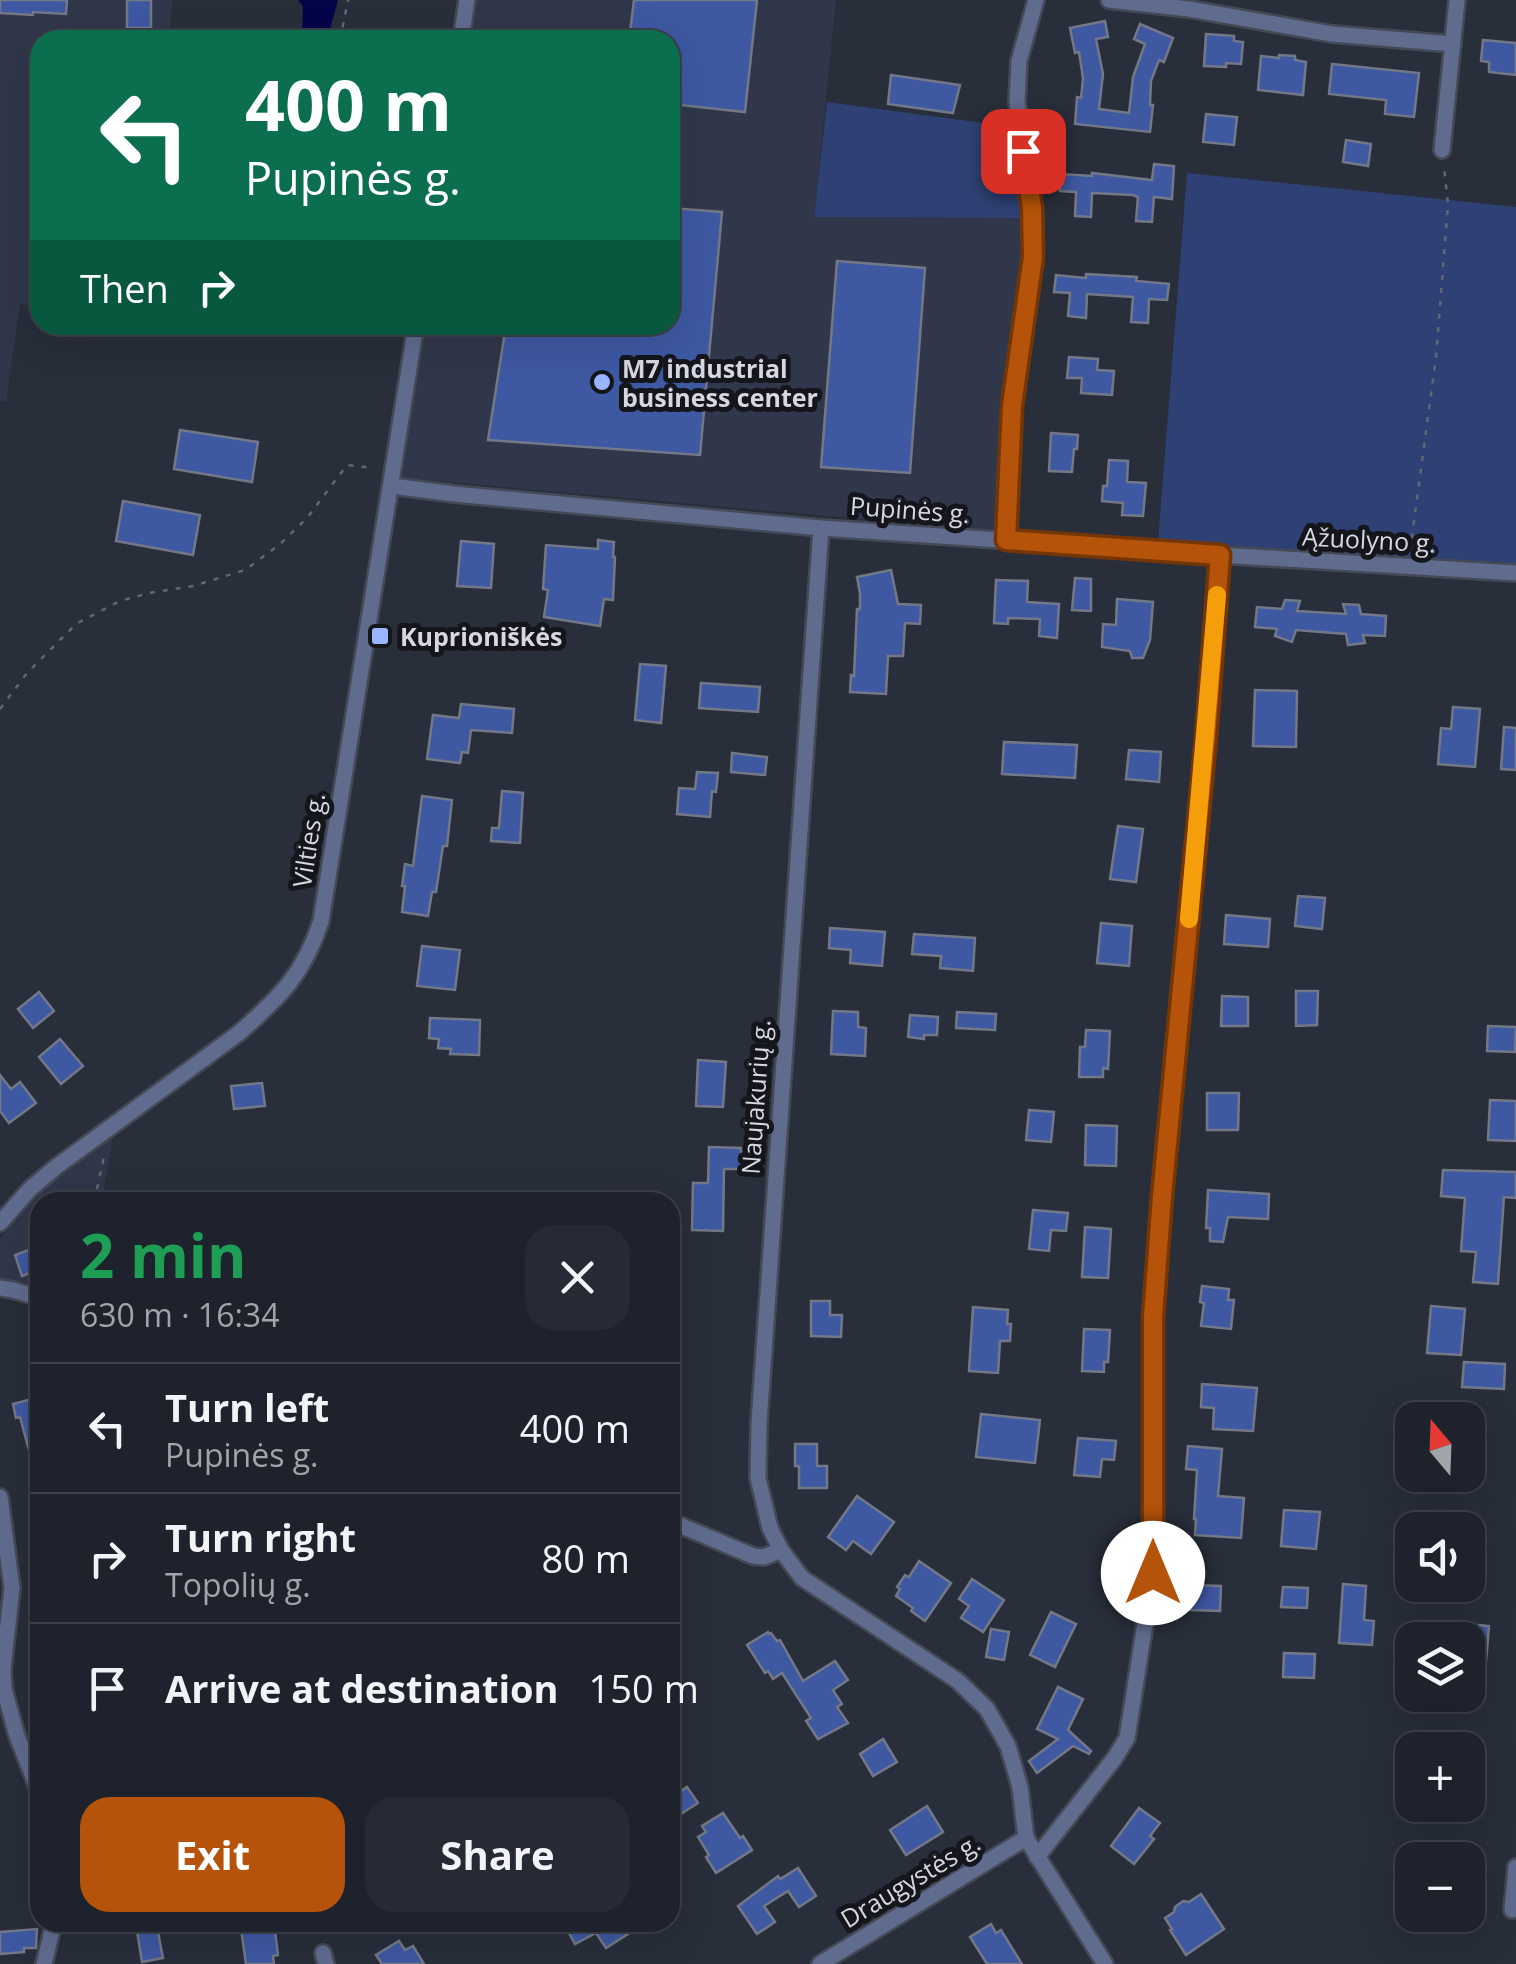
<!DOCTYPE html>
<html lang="en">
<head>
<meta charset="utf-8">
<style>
  :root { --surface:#1e222c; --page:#262a34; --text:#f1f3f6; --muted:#a1a4a9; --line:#3c3f48; --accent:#b45309 }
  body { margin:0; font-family:"Open Sans",sans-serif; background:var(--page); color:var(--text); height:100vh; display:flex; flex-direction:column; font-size:38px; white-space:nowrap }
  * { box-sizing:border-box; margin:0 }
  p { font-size:32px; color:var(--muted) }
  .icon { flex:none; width:55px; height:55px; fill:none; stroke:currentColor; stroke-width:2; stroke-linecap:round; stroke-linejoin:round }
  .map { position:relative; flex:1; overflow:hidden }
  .side { position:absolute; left:30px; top:1192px; width:650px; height:740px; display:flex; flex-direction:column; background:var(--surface); border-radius:30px; box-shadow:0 10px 40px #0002,0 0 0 2px var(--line) }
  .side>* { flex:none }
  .banner { position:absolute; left:30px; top:30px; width:650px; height:305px; border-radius:30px; box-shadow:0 10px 40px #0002,0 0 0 2px var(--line); background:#0b6e4f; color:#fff; overflow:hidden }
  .needle { width:65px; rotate:341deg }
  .controls { position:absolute; left:1395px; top:1402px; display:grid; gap:20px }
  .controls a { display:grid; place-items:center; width:90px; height:90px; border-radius:20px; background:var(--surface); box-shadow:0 10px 40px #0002,0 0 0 2px var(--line); font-size:50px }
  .pin { position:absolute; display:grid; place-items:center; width:85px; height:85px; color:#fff; margin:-42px; border-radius:20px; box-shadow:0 5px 15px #0006 }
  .me { position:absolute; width:110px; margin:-55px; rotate:0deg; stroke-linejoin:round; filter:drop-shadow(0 0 8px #0008) }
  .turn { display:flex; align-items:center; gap:35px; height:210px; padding:0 50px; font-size:45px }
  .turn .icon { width:130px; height:130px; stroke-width:2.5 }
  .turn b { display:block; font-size:70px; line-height:85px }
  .then { display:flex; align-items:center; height:95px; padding:0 50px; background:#0003; gap:20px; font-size:38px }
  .round { display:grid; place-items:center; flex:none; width:105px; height:105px; border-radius:30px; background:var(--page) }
  .head { display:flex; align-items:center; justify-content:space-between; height:170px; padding:0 50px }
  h1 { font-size:60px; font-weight:700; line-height:75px; color:#1e9e55 }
  .cta { display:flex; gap:20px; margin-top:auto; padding:20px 50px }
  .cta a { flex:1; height:115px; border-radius:30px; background:var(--accent); color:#fff; font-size:40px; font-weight:700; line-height:115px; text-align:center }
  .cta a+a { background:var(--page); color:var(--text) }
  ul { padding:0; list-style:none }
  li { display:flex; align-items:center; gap:30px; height:130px; padding:0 50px; border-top:2px solid var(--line) }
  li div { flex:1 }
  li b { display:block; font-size:38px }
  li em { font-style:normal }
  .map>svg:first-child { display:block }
  .built { fill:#30374a }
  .green { fill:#2f4174 }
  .water { fill:#04044b }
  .building { fill:#3e58a2; stroke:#727887; stroke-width:2.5 }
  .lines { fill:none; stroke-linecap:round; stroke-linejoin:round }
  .street-casing { stroke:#444955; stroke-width:20 }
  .path { stroke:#626772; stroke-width:2.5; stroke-dasharray:5 8; stroke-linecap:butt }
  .street { stroke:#5f6c8e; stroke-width:15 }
  .route-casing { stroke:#753606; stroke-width:25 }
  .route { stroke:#b45309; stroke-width:18 }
  .slow { stroke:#f59e0b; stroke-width:18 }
  .poi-dot { fill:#99b5fd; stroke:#14161c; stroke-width:4 }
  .labels { text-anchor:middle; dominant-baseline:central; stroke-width:10; stroke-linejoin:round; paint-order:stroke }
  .poi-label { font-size:25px; font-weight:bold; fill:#d5d8e1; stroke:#14161c; text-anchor:start }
  .street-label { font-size:25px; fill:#d5d8e1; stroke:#14161c }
</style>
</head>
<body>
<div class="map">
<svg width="1516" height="1964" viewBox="0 0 1516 1964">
  <rect width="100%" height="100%" fill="#282e3a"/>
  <g class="built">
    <polygon points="0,0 172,0 170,28 218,35 217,40 40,40 40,306 20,304 6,401 0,401"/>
    <polygon points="477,0 836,0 814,217 1024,218 1020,291 1003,403 998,531 402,478 426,325 670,325 670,40 471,40"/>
    <polygon points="113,1136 104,1188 104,1202 40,1202 40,1294 0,1285 0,1240 14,1221 41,1189"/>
  </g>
  <g class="green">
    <polygon points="827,102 1013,127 1020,168 1024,218 814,217"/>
    <polygon points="1187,173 1516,207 1516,567 1158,542"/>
  </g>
  <polygon class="water" points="298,0 338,0 327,40 302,40 303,6"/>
  <g class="building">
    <polygon points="0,0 67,0 66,14 33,12 33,15 0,13"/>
    <rect x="127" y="0" width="24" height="28"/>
    <polygon points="634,0 757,0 745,112 670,104 670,40 629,40"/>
    <polygon points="1105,21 1108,37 1096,39 1103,74 1099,109 1129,113 1133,77 1145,44 1134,39 1140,24 1173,38 1164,62 1159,60 1151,81 1150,105 1153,105 1150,132 1075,124 1077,97 1081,98 1083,78 1079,52 1075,53 1070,28"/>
    <polygon points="1206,34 1234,36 1234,41 1243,42 1241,64 1226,63 1226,67 1204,66"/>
    <polygon points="1483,40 1516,43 1516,75 1489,72 1489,62 1481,61"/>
    <polygon points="1279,55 1295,56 1295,60 1306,62 1303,95 1258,90 1261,56 1279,58"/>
    <polygon points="1332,64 1419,73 1414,117 1385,114 1386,100 1329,94"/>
    <polygon points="891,75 960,85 953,113 888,104"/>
    <polygon points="1206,114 1237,117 1234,145 1203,142"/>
    <polygon points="1346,140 1371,144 1368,166 1343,162"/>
    <polygon points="1154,164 1174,166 1172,199 1154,197 1152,222 1136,221 1138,197 1133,195 1092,193 1091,217 1075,216 1076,192 1060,191 1061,174 1092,176 1092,173 1152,180"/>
    <polygon points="670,208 722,212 700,455 488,440 506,325 670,325"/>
    <polygon points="837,261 925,268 910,473 821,467"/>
    <polygon points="1086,274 1137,277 1136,281 1169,284 1167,300 1149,299 1148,323 1131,322 1133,297 1087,294 1086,318 1068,316 1070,293 1054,292 1056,275 1086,278"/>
    <polygon points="1069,357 1098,359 1097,370 1114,371 1112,395 1081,393 1082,378 1067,378"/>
    <polygon points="180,430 258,442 252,482 174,469"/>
    <polygon points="1051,433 1078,435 1077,449 1074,449 1072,472 1049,471"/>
    <polygon points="1109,460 1128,461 1127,482 1146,483 1143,516 1122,515 1123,503 1102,501 1103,486 1107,486"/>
    <polygon points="123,501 200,515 193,555 116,541"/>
    <polygon points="598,540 614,542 613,557 615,557 613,600 604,599 600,626 544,617 548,590 543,589 546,545 598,549"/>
    <polygon points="461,541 494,544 491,588 457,586"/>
    <polygon points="891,570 898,604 921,605 920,624 905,623 903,656 888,656 886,694 850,692 851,675 854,676 857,609 860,609 860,593 857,577"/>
    <polygon points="1075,578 1091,579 1091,611 1072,610"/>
    <polygon points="996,580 1028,581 1027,602 1059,604 1057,638 1039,636 1040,619 1008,618 1008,624 994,623"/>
    <polygon points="1117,599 1153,602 1150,640 1143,658 1132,658 1130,651 1102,647 1103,624 1116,625"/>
    <polygon points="1285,600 1300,601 1297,611 1346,614 1343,604 1359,605 1361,614 1386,616 1385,636 1363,635 1365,643 1348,645 1346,634 1296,630 1292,642 1275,636 1277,629 1255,627 1257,607 1282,609"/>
    <polygon points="640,664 666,666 661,723 635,720"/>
    <polygon points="701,683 760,687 758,712 699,708"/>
    <polygon points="1255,690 1297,691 1296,747 1253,746"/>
    <polygon points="461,704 514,709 512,733 471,730 468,753 462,752 460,763 427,759 433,715 459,718"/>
    <polygon points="1453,707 1480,709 1475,767 1438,764 1441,728 1451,729"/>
    <polygon points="1504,727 1516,728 1516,770 1501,769"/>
    <polygon points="1004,742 1077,745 1075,778 1002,774"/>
    <polygon points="1129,750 1161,752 1159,782 1126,779"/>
    <polygon points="732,753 767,757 765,775 731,772"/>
    <polygon points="697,772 718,773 716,792 712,791 710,817 677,814 679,788 695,789"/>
    <polygon points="502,791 523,793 520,843 491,841 492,828 499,828"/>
    <polygon points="422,796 452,800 447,846 443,846 436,892 432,892 428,916 402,912 405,886 402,886 405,864 413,866"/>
    <polygon points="1118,826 1143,829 1136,882 1110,879"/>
    <polygon points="1298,896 1325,898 1322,929 1295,926"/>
    <polygon points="1226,915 1270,919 1268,947 1224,944"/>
    <polygon points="1101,923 1132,926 1129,966 1097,963"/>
    <polygon points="830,928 885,932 882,966 850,963 851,950 829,948"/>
    <polygon points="914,934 975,938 973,971 940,968 941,956 912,954"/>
    <polygon points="422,946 460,950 455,990 417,986"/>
    <polygon points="1296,991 1318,991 1317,1025 1296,1026"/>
    <polygon points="39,992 54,1011 33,1028 18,1009"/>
    <polygon points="1222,996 1248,997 1248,1026 1221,1026"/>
    <polygon points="833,1011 858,1012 858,1027 866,1028 865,1056 831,1054"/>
    <polygon points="957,1012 996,1014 995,1030 956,1028"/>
    <polygon points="910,1015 938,1017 937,1035 924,1035 924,1039 908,1037"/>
    <polygon points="430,1018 480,1020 479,1055 450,1054 451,1049 438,1048 439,1039 429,1038"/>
    <polygon points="1488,1026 1516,1027 1515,1052 1487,1051"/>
    <polygon points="1086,1030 1110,1031 1108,1069 1103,1068 1103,1077 1079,1077 1080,1047 1085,1047"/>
    <polygon points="60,1039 83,1066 61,1084 39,1057"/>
    <polygon points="698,1060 726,1062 723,1107 696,1106"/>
    <polygon points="0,1075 11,1089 20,1082 36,1103 9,1123 0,1111"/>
    <polygon points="262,1083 265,1106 234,1109 231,1086"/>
    <polygon points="1207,1093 1239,1093 1238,1130 1207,1130"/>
    <polygon points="1490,1100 1516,1101 1516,1141 1488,1140"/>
    <polygon points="1029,1110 1054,1112 1051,1142 1026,1140"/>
    <polygon points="1086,1125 1117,1126 1116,1166 1085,1165"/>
    <polygon points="709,1147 741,1148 741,1169 724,1169 723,1231 692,1230 693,1183 708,1183"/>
    <polygon points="1443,1170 1516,1172 1516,1198 1504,1197 1498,1284 1473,1282 1476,1252 1461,1251 1465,1198 1441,1196"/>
    <polygon points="1208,1190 1269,1194 1268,1219 1228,1217 1223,1242 1210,1241 1210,1228 1206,1228"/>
    <polygon points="1033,1210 1068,1213 1066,1231 1051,1230 1049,1251 1029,1249"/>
    <polygon points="1085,1227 1111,1229 1108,1278 1082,1277"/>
    <polygon points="40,1246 40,1269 22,1276 15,1255"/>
    <polygon points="1202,1286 1229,1289 1228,1300 1234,1300 1231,1329 1201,1326 1204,1303 1200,1302"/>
    <polygon points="811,1301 830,1301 830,1315 842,1315 841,1337 811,1336"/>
    <polygon points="1431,1306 1465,1309 1461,1355 1427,1353"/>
    <polygon points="973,1307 1008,1310 1007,1324 1011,1324 1010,1341 1000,1341 998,1373 969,1371"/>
    <polygon points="1084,1329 1110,1330 1108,1362 1104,1362 1104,1372 1082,1371"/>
    <polygon points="1464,1362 1505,1364 1504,1389 1462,1387"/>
    <polygon points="1202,1384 1257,1388 1253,1431 1213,1429 1214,1408 1201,1407"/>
    <polygon points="40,1397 40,1475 36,1476 20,1417 16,1418 13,1404"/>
    <polygon points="981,1414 1040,1420 1035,1463 976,1457"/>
    <polygon points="1078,1438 1116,1441 1114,1460 1102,1459 1100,1477 1074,1475"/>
    <polygon points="795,1444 817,1444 817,1466 827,1466 827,1488 799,1488 799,1466 795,1466"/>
    <polygon points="1188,1446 1222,1449 1218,1496 1244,1498 1241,1538 1195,1535 1196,1519 1194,1519 1197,1470 1186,1469"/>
    <polygon points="857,1496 894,1522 871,1554 853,1541 846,1550 828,1537"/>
    <polygon points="1284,1510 1320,1512 1316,1549 1281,1546"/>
    <polygon points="919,1561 951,1583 925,1621 911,1611 913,1608 896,1596 900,1589 897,1587 905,1575 909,1577"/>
    <polygon points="972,1579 1004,1600 983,1632 961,1618 969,1606 959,1599"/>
    <polygon points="1343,1584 1366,1586 1364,1620 1374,1621 1372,1645 1339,1643"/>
    <polygon points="1192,1585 1221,1586 1220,1611 1190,1610"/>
    <polygon points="1283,1587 1308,1588 1307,1608 1281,1607"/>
    <polygon points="1051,1612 1076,1624 1055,1667 1030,1655"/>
    <polygon points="1448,1622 1489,1626 1486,1661 1468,1660 1468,1640 1446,1640"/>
    <polygon points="991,1629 1009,1632 1004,1660 986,1657"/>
    <polygon points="768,1632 769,1634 771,1633 777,1641 780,1640 803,1681 835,1661 848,1680 833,1690 842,1704 837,1707 848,1723 818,1739 806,1721 811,1718 782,1673 773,1679 768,1671 765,1673 747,1645"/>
    <polygon points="1284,1653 1315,1654 1314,1678 1283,1677"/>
    <polygon points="1058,1687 1083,1699 1068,1730 1091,1751 1089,1754 1073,1746 1037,1773 1029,1761 1058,1739 1037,1729"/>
    <polygon points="883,1739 897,1762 873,1776 860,1754"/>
    <polygon points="687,1787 698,1803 670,1821 670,1798"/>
    <polygon points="927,1806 943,1832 906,1855 890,1830"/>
    <polygon points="1139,1808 1160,1823 1150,1836 1154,1839 1134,1864 1111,1846"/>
    <polygon points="723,1813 740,1838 743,1836 752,1850 716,1873 706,1857 709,1855 698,1837 706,1832 702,1826"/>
    <polygon points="798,1868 816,1896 799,1907 788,1891 764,1906 775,1922 757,1934 738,1906 778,1876 780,1879"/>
    <polygon points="1201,1894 1224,1929 1186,1955 1170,1930 1172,1929 1165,1918 1174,1912 1175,1907 1183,1901 1189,1902"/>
    <polygon points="240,1922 274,1922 278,1955 273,1956 274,1964 246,1964"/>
    <polygon points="589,1922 625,1922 631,1932 606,1948 596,1933 575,1944 569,1933"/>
    <polygon points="991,1924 996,1933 1001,1930 1022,1964 987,1964 970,1937"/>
    <polygon points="157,1927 163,1958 142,1962 137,1931"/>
    <polygon points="37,1929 36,1948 24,1948 24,1952 0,1954 0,1932"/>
    <polygon points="399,1941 405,1950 413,1946 424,1964 382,1964 376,1955"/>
  </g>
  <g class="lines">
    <defs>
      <g id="street">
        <polyline points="1109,0 1189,9 1332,34 1453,44"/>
        <polyline points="461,40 467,0"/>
        <polyline points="1442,150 1457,0"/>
        <polyline points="392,486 454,494 821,528 759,1423 758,1478 770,1528 781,1550 802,1578 958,1681 987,1709 1008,1746 1020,1787 1026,1838 1105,1964"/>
        <polyline points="821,528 1220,555 1210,700 1160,1226 1153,1317 1153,1573 1127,1738 1114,1759 1037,1857"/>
        <polyline points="1007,540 1012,406 1033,257 1033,208 1017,102 1019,61 1036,0"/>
        <polyline points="1220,555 1516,573"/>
        <path d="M 0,1223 L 30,1189 L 56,1167 L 239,1033 C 280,997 304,974 321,921 L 416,325"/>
        <polyline points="0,1288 13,1290 40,1298"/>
        <polyline points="0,1497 12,1588 3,1669 4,1689 17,1736 40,1794"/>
        <polyline points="670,1521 753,1556 764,1557 781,1550"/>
        <polyline points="1512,1910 1516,1867"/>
        <polyline points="323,1953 326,1964"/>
        <polyline points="44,1964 54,1922"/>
        <polyline points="820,1964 1026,1838"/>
      </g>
    </defs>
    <use href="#street" class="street-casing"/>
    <g class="path">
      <polyline points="340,40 348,0"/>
      <polyline points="1410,551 1436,357 1448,204 1444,167"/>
      <polyline points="0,709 27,673 76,624 120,601 149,593 193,586 245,570 279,545 307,518 347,465 374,468"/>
      <polyline points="98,1202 97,1189 105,1152"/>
    </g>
    <use href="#street" class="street"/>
  </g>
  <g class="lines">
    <defs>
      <polyline id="route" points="1023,151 1032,208 1033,257 1012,406 1006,540 1220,555 1206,738 1162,1196 1153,1317 1153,1573"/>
    </defs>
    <use href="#route" class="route-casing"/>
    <use href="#route" class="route"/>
    <polyline class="slow" points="1189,919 1217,595"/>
  </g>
  <g class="poi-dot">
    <circle cx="602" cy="382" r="10"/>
    <rect x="370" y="626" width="20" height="20" rx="5"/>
  </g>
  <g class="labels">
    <g class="poi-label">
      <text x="622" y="368">M7 industrial<tspan x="622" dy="29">business center</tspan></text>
      <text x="400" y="636">Kuprioniškės</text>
    </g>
    <g class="street-label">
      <text transform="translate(910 509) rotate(4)">Pupinės g.</text>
      <text transform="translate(1369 539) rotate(3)">Ąžuolyno g.</text>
      <text transform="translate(308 840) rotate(-81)">Vilties g.</text>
      <text transform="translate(755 1097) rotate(-86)">Naujakurių g.</text>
      <text transform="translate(910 1880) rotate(-31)">Draugystės g.</text>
    </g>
  </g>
</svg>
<div class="controls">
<a><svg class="needle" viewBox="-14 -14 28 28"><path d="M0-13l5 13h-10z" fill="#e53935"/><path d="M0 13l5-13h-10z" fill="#a1a4a9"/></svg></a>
<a><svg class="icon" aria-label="sound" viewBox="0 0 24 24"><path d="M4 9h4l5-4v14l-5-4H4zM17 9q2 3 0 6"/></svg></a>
<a><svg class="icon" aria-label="layers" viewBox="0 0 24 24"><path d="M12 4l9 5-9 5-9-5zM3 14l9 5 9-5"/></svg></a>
<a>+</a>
<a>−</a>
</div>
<div class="pin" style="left:1023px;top:151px;background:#d93025"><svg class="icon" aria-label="arrive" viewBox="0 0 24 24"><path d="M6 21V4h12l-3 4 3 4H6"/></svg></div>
<svg class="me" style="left:1153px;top:1573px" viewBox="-20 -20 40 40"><circle r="19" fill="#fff"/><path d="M0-13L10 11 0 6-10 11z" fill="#b45309"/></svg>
<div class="banner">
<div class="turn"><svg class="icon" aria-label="left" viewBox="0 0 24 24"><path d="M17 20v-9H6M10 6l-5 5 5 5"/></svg><div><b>400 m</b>Pupinės g.</div></div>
<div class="then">Then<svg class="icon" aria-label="right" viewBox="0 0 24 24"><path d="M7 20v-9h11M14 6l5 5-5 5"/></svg></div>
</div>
<section class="side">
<div class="head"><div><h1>2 min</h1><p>630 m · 16:34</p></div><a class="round"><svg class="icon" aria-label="close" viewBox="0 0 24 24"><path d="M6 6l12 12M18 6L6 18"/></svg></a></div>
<ul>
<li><svg class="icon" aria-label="left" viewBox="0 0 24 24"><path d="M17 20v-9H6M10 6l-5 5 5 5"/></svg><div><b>Turn left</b><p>Pupinės g.</p></div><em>400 m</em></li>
<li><svg class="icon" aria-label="right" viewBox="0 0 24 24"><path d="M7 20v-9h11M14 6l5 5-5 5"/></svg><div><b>Turn right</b><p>Topolių g.</p></div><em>80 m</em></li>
<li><svg class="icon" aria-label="arrive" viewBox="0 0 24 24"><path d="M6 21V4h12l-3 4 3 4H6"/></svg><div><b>Arrive at destination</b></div><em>150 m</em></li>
</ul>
<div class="cta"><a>Exit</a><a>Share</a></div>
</section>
</div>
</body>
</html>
